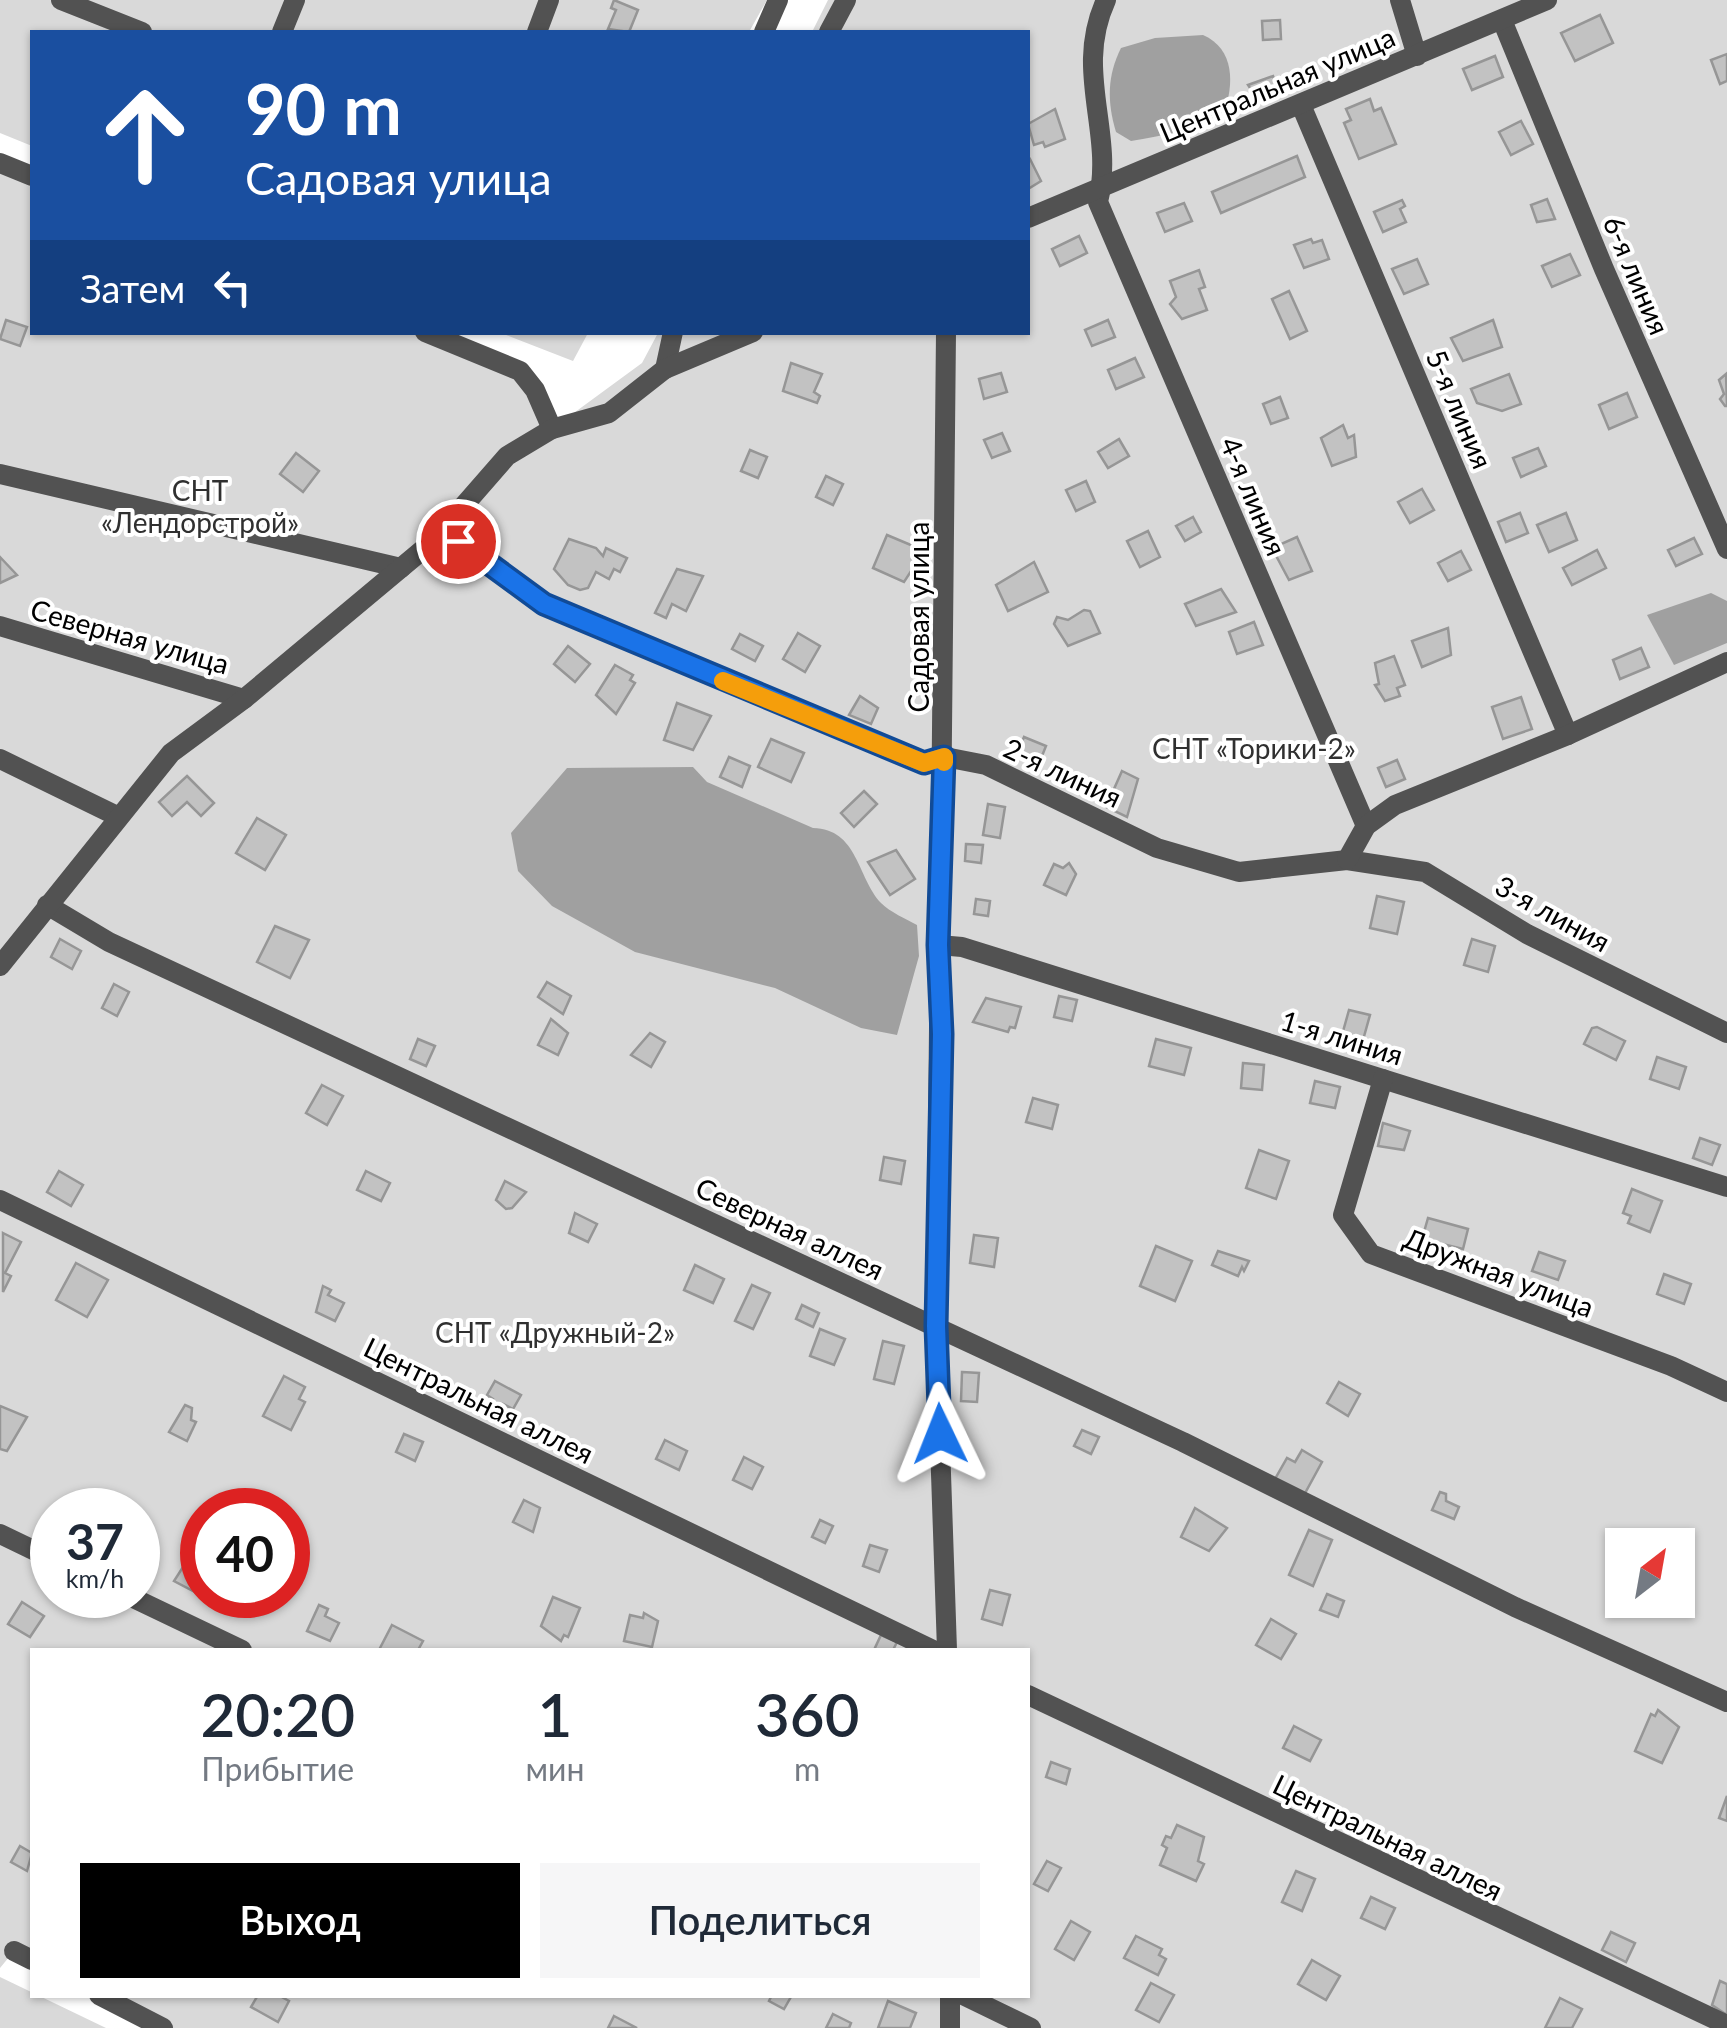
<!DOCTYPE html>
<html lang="ru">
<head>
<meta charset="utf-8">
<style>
  :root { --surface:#fff; --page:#f6f6f7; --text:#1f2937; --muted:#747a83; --accent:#000 }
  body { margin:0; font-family:Lato,sans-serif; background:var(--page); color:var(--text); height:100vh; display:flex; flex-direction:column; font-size:38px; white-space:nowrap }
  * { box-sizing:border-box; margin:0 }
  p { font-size:32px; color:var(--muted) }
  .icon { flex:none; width:55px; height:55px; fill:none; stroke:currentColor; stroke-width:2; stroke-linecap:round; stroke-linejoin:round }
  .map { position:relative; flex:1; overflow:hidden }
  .panel { position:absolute; left:30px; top:1648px; width:1000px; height:350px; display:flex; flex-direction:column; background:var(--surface); border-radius:0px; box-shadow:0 2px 8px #0004 }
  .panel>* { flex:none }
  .banner { position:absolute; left:30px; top:30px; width:1000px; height:305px; border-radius:0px; box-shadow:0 2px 8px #0004; background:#1a4fa0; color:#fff; overflow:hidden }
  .needle { width:65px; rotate:31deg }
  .tools { position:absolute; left:1605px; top:1528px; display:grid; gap:20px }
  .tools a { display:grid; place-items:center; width:90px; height:90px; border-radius:0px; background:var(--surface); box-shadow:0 2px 8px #0004; font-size:50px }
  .speed { position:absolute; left:30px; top:1488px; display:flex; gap:20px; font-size:50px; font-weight:700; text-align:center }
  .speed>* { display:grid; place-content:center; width:130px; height:130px; border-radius:50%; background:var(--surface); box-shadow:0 2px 8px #0004; line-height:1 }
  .speed small { font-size:25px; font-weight:400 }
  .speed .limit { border:15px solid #d22; background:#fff; color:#111 }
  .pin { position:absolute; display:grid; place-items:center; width:85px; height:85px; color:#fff; margin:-42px; border:5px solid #fff; border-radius:50%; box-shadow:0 2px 10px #0007 }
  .me { position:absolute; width:110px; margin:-55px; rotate:358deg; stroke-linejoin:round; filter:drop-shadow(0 0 8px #0008) }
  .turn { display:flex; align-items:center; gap:35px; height:210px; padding:0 50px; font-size:45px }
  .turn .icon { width:130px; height:130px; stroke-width:2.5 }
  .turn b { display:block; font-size:70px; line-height:85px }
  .then { display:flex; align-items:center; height:95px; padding:0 50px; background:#0003; gap:20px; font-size:38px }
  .eta { display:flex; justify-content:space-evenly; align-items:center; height:170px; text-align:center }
  .eta b { font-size:60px; font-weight:600; line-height:70px }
  .cta { display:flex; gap:20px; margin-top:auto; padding:20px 50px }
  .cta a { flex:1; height:115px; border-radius:0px; background:var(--accent); color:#fff; font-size:40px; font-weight:600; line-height:115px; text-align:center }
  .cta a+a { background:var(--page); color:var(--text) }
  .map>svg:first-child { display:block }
  .green { fill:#d9d9d9; fill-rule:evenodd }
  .water { fill:#a0a0a0 }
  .building { fill:#c2c2c2; stroke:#969696; stroke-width:2.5 }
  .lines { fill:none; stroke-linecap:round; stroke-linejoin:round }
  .minor { stroke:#525252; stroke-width:20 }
  .tertiary { stroke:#525252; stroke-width:20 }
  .route-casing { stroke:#114b97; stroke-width:25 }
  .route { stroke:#1a73e8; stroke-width:18 }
  .slow { stroke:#f59e0b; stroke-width:18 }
  .labels { text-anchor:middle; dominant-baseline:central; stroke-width:8; stroke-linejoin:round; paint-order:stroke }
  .street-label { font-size:28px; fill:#000; stroke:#fff }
  .park-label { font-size:28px; fill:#303030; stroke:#fff }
</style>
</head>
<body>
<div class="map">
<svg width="1727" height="2028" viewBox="0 0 1727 2028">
  <rect width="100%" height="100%" fill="#fff"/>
  <g class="green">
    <polygon points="0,0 767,0 749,32 32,32 32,146 0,133"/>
    <path d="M 828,0 L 1727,0 L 1727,2028 L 163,2028 L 99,1995 L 1028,1995 L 1028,1650 L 32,1650 L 32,1960 L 14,1951 L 0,1968 L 0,163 L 32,176 L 32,332 L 425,333 L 520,371 L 552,429 L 642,363 L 658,333 L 1028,332 L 1028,32 L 812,32 ZM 52,1510 L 138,1510 L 138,1595 L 52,1595 ZM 202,1510 L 288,1510 L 288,1595 L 202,1595 ZM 1622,1545 L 1678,1545 L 1678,1600 L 1622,1600 Z"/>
    <polygon points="501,333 588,333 573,361"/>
    <polygon points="0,1977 106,2028 0,2028"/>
  </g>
  <g class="water">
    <path d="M 1203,35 C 1235,49 1234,84 1224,113 C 1197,129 1162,136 1131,141 L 1116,132 C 1107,102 1107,76 1121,48 L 1155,38 Z"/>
    <polygon points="1711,593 1727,601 1727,643 1674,665 1647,615"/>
    <path d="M 693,767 L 707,782 L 813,828 C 858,829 857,877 881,903 C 890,912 906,919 917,925 L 919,956 L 897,1035 L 861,1028 L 775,988 L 635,952 L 552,906 L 518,871 L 511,833 L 567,768 Z"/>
  </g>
  <g class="building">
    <polygon points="614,0 638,10 629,32 608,29 616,10 611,8"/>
    <polygon points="1600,15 1613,43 1575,61 1561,33"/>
    <polygon points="1280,20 1281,39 1263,40 1262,21"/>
    <polygon points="1727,54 1727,81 1720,84 1711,60"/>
    <polygon points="1495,56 1503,77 1472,90 1463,69"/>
    <polygon points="1273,76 1280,96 1260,103 1248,85"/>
    <polygon points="1370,99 1374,111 1381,108 1396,144 1359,159 1344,123 1351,120 1346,109"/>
    <polygon points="1055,109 1065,139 1045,147 1043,142 1034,145 1028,124"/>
    <polygon points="1521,121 1533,144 1511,155 1499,132"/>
    <polygon points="1297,156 1305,177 1221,213 1212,192"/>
    <polygon points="1030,159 1041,181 1028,189 1028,160"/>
    <polygon points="1547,199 1555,219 1537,222 1531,205"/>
    <polygon points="1402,200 1405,206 1400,209 1406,222 1383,232 1374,212"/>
    <polygon points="1184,203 1192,221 1165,232 1157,213"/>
    <polygon points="1079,236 1087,253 1060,266 1052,249"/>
    <polygon points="1311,239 1313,243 1322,240 1329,259 1304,268 1294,245"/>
    <polygon points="1570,254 1580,275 1552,287 1542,266"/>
    <polygon points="1417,259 1428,284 1404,294 1392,269"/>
    <polygon points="1199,270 1205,287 1199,289 1207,310 1182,319 1170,304 1176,297 1170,281"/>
    <polygon points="1289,291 1307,331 1290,339 1272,299"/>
    <polygon points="6,320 27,327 20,346 0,339"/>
    <polygon points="1108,320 1115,337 1092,346 1085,330"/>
    <polygon points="1493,320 1502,347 1463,361 1451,338"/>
    <polygon points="1135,358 1144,377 1116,389 1108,370"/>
    <polygon points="791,363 822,374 814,392 820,396 817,403 783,391"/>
    <polygon points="1001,373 1007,392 984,399 979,379"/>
    <polygon points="1509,374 1521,404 1502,411 1477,403 1471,389"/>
    <polygon points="1726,374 1727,406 1725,406 1720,399 1724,394 1719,380"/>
    <polygon points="1627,393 1637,417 1609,429 1599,405"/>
    <polygon points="1280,397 1288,418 1271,424 1263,404"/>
    <polygon points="1343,425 1348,438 1354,435 1356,457 1332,466 1321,438"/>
    <polygon points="1002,433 1010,451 992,458 984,440"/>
    <polygon points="1119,439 1129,456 1108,468 1098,452"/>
    <polygon points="1538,448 1546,466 1521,477 1513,458"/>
    <polygon points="750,450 767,457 758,478 741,471"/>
    <polygon points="296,453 319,471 303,492 280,474"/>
    <polygon points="826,476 843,484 833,505 816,497"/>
    <polygon points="1086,481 1095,502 1076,511 1066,490"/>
    <polygon points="1422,489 1434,510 1410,523 1398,502"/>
    <polygon points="1520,513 1528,533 1506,542 1498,522"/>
    <polygon points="1566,513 1577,540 1549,552 1537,525"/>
    <polygon points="1193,517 1201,532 1185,541 1176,526"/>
    <polygon points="1148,531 1160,557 1140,567 1127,541"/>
    <polygon points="887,535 918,548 913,560 917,562 904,582 873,568"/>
    <polygon points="1297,537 1312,571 1289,580 1272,548"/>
    <polygon points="1694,538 1702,554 1676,566 1668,550"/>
    <polygon points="569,539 596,548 603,556 606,548 627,558 620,572 614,569 609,579 596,572 588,588 580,590 568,585 554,569"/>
    <polygon points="1597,550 1606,568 1572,585 1563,568"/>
    <polygon points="1461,551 1471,570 1448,581 1438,563"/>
    <polygon points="0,557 17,575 0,583"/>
    <polygon points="1034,562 1048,592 1008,611 996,585"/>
    <polygon points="677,569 703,576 686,611 672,604 666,618 655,613"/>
    <polygon points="1221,589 1236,612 1196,626 1185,604"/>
    <polygon points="1084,610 1090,611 1100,633 1068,646 1054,624 1057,617 1068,620"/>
    <polygon points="1254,622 1263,645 1237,654 1229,632"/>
    <polygon points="1448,628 1451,655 1422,667 1412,641"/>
    <polygon points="798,633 820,646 805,672 783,659"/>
    <polygon points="740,634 763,646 755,661 732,649"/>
    <polygon points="568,646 590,664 575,682 554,664"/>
    <polygon points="1641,648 1649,667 1620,679 1613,660"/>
    <polygon points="1394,656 1405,685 1397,688 1400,696 1385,701 1375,685 1379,684 1375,663"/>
    <polygon points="615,665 633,675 630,680 635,683 616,714 596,695"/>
    <polygon points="860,696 878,708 871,724 849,715"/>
    <polygon points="1521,697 1532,729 1503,739 1492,707"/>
    <polygon points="677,703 711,716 693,750 664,740"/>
    <polygon points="1024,737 1046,746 1038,766 1016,756"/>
    <polygon points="771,739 804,753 791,782 758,767"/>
    <polygon points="729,757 750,766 742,787 720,777"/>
    <polygon points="1397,760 1405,779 1386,787 1378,768"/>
    <polygon points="1122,771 1138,779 1127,817 1106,807"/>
    <polygon points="187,776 214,803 201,816 187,802 172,816 159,802"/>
    <polygon points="864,791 877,804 854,827 841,813"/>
    <polygon points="988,804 1005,807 1000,838 983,835"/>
    <polygon points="257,818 286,835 265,870 236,853"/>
    <polygon points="966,844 983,845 981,863 965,861"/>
    <polygon points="896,850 915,879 890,895 868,862"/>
    <polygon points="1069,863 1076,874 1066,895 1044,885 1054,864 1063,868"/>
    <polygon points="1377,896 1404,902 1397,934 1370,928"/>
    <polygon points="976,899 990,901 988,916 974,914"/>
    <polygon points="275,926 309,940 290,978 257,962"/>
    <polygon points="60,939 81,951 72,969 51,957"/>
    <polygon points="1472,939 1495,946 1488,972 1464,965"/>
    <polygon points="547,982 571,996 563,1014 538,997"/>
    <polygon points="114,984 129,992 117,1016 102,1008"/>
    <polygon points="1059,996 1077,1000 1072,1021 1054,1017"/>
    <polygon points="986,998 1021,1007 1015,1028 1010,1027 1008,1032 973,1022"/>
    <polygon points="1349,1010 1370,1015 1363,1040 1342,1035"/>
    <polygon points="551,1019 568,1033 558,1055 538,1045"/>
    <polygon points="1597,1027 1625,1041 1616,1060 1584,1044 1592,1028"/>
    <polygon points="650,1033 665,1042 651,1067 631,1055"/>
    <polygon points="418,1039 435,1046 426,1066 410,1059"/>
    <polygon points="1156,1039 1191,1048 1184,1075 1149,1066"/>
    <polygon points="1657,1057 1686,1067 1679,1089 1650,1079"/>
    <polygon points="1243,1063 1264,1065 1262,1090 1241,1088"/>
    <polygon points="1315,1081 1340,1087 1335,1108 1310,1103"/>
    <polygon points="322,1085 343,1096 327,1125 306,1113"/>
    <polygon points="1033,1098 1058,1105 1052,1129 1026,1122"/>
    <polygon points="1383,1123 1410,1131 1404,1150 1378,1146"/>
    <polygon points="1700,1138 1720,1145 1712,1165 1693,1158"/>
    <polygon points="1259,1150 1289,1161 1276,1199 1246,1188"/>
    <polygon points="884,1157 905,1161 901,1184 880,1180"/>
    <polygon points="59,1171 83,1185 71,1206 47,1192"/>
    <polygon points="366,1171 390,1183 381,1201 357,1190"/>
    <polygon points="505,1181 526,1192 512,1208 506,1209 496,1200"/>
    <polygon points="1632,1189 1662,1201 1650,1232 1628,1223 1631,1216 1623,1213"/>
    <polygon points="575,1213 597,1224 588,1242 569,1233"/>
    <polygon points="1428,1218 1468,1229 1463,1249 1422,1239"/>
    <polygon points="3,1233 21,1242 5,1273 11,1276 3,1292"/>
    <polygon points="974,1235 998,1238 994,1267 970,1263"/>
    <polygon points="1156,1246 1192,1261 1175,1301 1140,1286"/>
    <polygon points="1218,1251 1249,1261 1244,1271 1242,1267 1238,1276 1212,1265"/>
    <polygon points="1539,1252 1565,1261 1558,1280 1532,1271"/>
    <polygon points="76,1263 108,1280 87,1317 56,1300"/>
    <polygon points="695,1265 724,1279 713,1303 684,1290"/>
    <polygon points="1664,1274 1691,1284 1684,1304 1657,1294"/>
    <polygon points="752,1285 770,1293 753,1329 735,1321"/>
    <polygon points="323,1286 331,1290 328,1295 344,1303 335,1321 316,1312"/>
    <polygon points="802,1305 819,1313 813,1327 796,1319"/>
    <polygon points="820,1329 845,1339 834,1365 810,1356"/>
    <polygon points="883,1341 904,1346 894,1384 874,1379"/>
    <polygon points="962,1372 979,1373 977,1402 961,1401"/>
    <polygon points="284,1376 305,1387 299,1399 305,1402 291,1430 263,1416"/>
    <polygon points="495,1381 521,1395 513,1409 503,1404 499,1411 490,1406 493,1399 487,1395"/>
    <polygon points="1339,1382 1360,1394 1348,1416 1327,1403"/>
    <polygon points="185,1405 192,1408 191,1420 196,1422 187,1441 169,1432"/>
    <polygon points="0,1406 27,1417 7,1451 0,1449"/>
    <polygon points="1082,1430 1099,1437 1091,1454 1074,1446"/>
    <polygon points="404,1434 423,1442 415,1461 396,1452"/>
    <polygon points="665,1440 687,1451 679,1470 656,1459"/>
    <polygon points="1302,1450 1322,1462 1304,1495 1275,1479 1287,1458 1295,1462"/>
    <polygon points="744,1457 763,1467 752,1489 733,1480"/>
    <polygon points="1440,1492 1446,1494 1446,1501 1459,1507 1454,1519 1432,1510"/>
    <polygon points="524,1500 540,1508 533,1532 513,1522"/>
    <polygon points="1195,1508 1227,1528 1209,1551 1181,1537"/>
    <polygon points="820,1520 833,1526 825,1543 812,1537"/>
    <polygon points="1309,1530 1332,1540 1313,1586 1289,1575"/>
    <polygon points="870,1545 887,1550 879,1572 863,1566"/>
    <polygon points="190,1556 198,1560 193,1571 202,1576 195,1592 174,1581"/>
    <polygon points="990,1590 1010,1595 1002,1625 982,1619"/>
    <polygon points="1327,1594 1344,1601 1338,1617 1320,1610"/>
    <polygon points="553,1597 580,1608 568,1637 564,1635 561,1641 541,1626"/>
    <polygon points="22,1602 44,1616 30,1637 8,1624"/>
    <polygon points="319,1605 328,1609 325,1616 339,1623 330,1641 307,1631"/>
    <polygon points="644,1613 658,1621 652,1647 624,1641 630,1615 643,1618"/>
    <polygon points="1271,1619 1296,1634 1281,1659 1256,1645"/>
    <polygon points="392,1625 423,1641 418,1650 379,1650"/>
    <polygon points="881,1635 897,1642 893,1650 874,1650"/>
    <polygon points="1658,1710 1679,1727 1662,1763 1635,1751 1651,1714 1655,1716"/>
    <polygon points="1294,1726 1321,1740 1310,1761 1283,1748"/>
    <polygon points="1051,1762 1070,1769 1066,1784 1046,1777"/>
    <polygon points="1727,1796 1727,1821 1719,1818"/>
    <polygon points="1177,1825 1204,1837 1198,1861 1204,1864 1196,1881 1160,1865 1167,1848 1162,1845 1166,1836 1171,1838"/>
    <polygon points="20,1846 32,1853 27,1871 11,1862"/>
    <polygon points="1047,1861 1061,1868 1048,1891 1034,1884"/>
    <polygon points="1296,1871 1315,1879 1302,1911 1282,1902"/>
    <polygon points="1371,1897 1395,1908 1385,1929 1361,1918"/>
    <polygon points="1071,1921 1090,1932 1074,1960 1055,1949"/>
    <polygon points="1611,1932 1635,1943 1626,1962 1602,1950"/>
    <polygon points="1136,1936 1162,1949 1159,1955 1166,1959 1158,1975 1124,1958"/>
    <polygon points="1312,1960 1340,1976 1326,2000 1298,1984"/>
    <polygon points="1720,1981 1727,1984 1727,2015 1712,2005"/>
    <polygon points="1151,1983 1174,1995 1159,2022 1136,2010"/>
    <polygon points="258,1995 278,1995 289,2001 278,2022 251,2007"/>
    <polygon points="772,1995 792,1995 784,2009 769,2001"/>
    <polygon points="1560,1998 1582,2009 1572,2028 1545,2028"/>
    <polygon points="888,2001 916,2013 910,2028 878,2028"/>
    <polygon points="833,2014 851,2023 849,2028 826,2028"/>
    <polygon points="614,2016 637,2028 608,2028"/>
  </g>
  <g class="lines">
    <g class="minor">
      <polyline points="61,0 142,32"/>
      <path d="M 1106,0 C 1073,72 1115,132 1098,202 L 1366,826"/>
      <polyline points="1400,0 1417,56"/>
      <polyline points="1502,20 1604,269 1727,549"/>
      <polyline points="282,32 295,0"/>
      <polyline points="537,32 549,0"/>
      <polyline points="764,32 778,0"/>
      <polyline points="829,32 846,0"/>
      <polyline points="1301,105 1568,735"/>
      <polyline points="0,163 32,176"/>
      <polyline points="1028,218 1547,0"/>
      <polyline points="425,332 520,371 535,390 552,429"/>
      <polyline points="665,369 673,332"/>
      <polyline points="0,474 401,568"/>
      <polyline points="448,528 461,545 544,604 924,763 945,757 986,765 1157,848 1239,872 1347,860 1425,872 1527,934 1727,1033"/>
      <polyline points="0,626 244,699"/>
      <polyline points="0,759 117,816"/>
      <polyline points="1347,860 1366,826 1395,805 1568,735 1727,662"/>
      <polyline points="47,905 109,942 1183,1442 1515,1607 1727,1702"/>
      <polyline points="939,945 962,947 1727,1187"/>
      <polyline points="0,966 171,753 244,699 432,542 507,456 552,429 609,413 665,369 753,332"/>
      <polyline points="1383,1079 1343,1215 1371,1254 1671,1366 1727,1392"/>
      <polyline points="0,1200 933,1650"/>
      <polyline points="0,1534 52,1559"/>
      <polyline points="127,1595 242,1650"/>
      <polyline points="1028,1695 1727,2025"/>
      <polyline points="14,1951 32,1960"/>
      <polyline points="99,1995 163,2028"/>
      <polyline points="963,1995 1031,2028"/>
    </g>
    <g class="tertiary">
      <polyline points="946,332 936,1326 947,1650"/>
      <polyline points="950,1995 950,2028"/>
    </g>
  </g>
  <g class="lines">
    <defs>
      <polyline id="route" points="458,541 544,604 924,763 944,757 938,945 942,1034 936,1326 940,1434"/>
    </defs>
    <use href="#route" class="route-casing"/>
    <use href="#route" class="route"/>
    <polyline class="slow" points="723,681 924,763 944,757 944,762"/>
  </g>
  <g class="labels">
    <g class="street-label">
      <text transform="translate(1277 84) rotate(-23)">Центральная улица</text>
      <text transform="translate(1637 275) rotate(67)">6-я линия</text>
      <text transform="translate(1460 409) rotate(67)">5-я линия</text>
      <text transform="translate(1254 496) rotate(67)">4-я линия</text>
      <text transform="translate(918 617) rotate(-90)">Садовая улица</text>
      <text transform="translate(130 636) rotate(16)">Северная улица</text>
      <text transform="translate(1063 772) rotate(25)">2-я линия</text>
      <text transform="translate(1553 913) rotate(29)">3-я линия</text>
      <text transform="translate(1342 1037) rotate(17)">1-я линия</text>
      <text transform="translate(790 1228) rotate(25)">Северная аллея</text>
      <text transform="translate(1499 1272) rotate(21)">Дружная улица</text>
      <text transform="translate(479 1400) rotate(26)">Центральная аллея</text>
      <text transform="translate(1388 1837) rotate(26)">Центральная аллея</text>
    </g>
    <g class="park-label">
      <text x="200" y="490">СНТ<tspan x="200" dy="32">«Лендорстрой»</tspan></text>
      <text x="1254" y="748">СНТ «Торики-2»</text>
      <text x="555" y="1332">СНТ «Дружный-2»</text>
    </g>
  </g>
</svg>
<div class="tools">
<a><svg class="needle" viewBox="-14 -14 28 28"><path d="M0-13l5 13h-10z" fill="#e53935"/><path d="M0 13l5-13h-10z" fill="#747a83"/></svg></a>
</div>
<div class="speed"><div>37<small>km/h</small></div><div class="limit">40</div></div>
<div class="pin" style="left:458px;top:541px;background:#d93025"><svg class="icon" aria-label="arrive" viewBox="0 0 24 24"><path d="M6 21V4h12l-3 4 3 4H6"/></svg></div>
<svg class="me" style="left:940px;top:1434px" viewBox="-20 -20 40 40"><path d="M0-17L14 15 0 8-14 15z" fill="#1a73e8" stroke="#fff" stroke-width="4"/></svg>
<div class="banner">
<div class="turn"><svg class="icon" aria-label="ahead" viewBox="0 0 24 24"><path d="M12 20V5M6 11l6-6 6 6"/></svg><div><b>90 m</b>Садовая улица</div></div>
<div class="then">Затем<svg class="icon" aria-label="left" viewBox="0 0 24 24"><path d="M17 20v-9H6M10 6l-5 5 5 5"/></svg></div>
</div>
<section class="panel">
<div class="eta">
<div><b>20:20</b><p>Прибытие</p></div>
<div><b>1</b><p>мин</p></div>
<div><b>360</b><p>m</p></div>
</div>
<div class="cta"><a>Выход</a><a>Поделиться</a></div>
</section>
</div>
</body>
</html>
